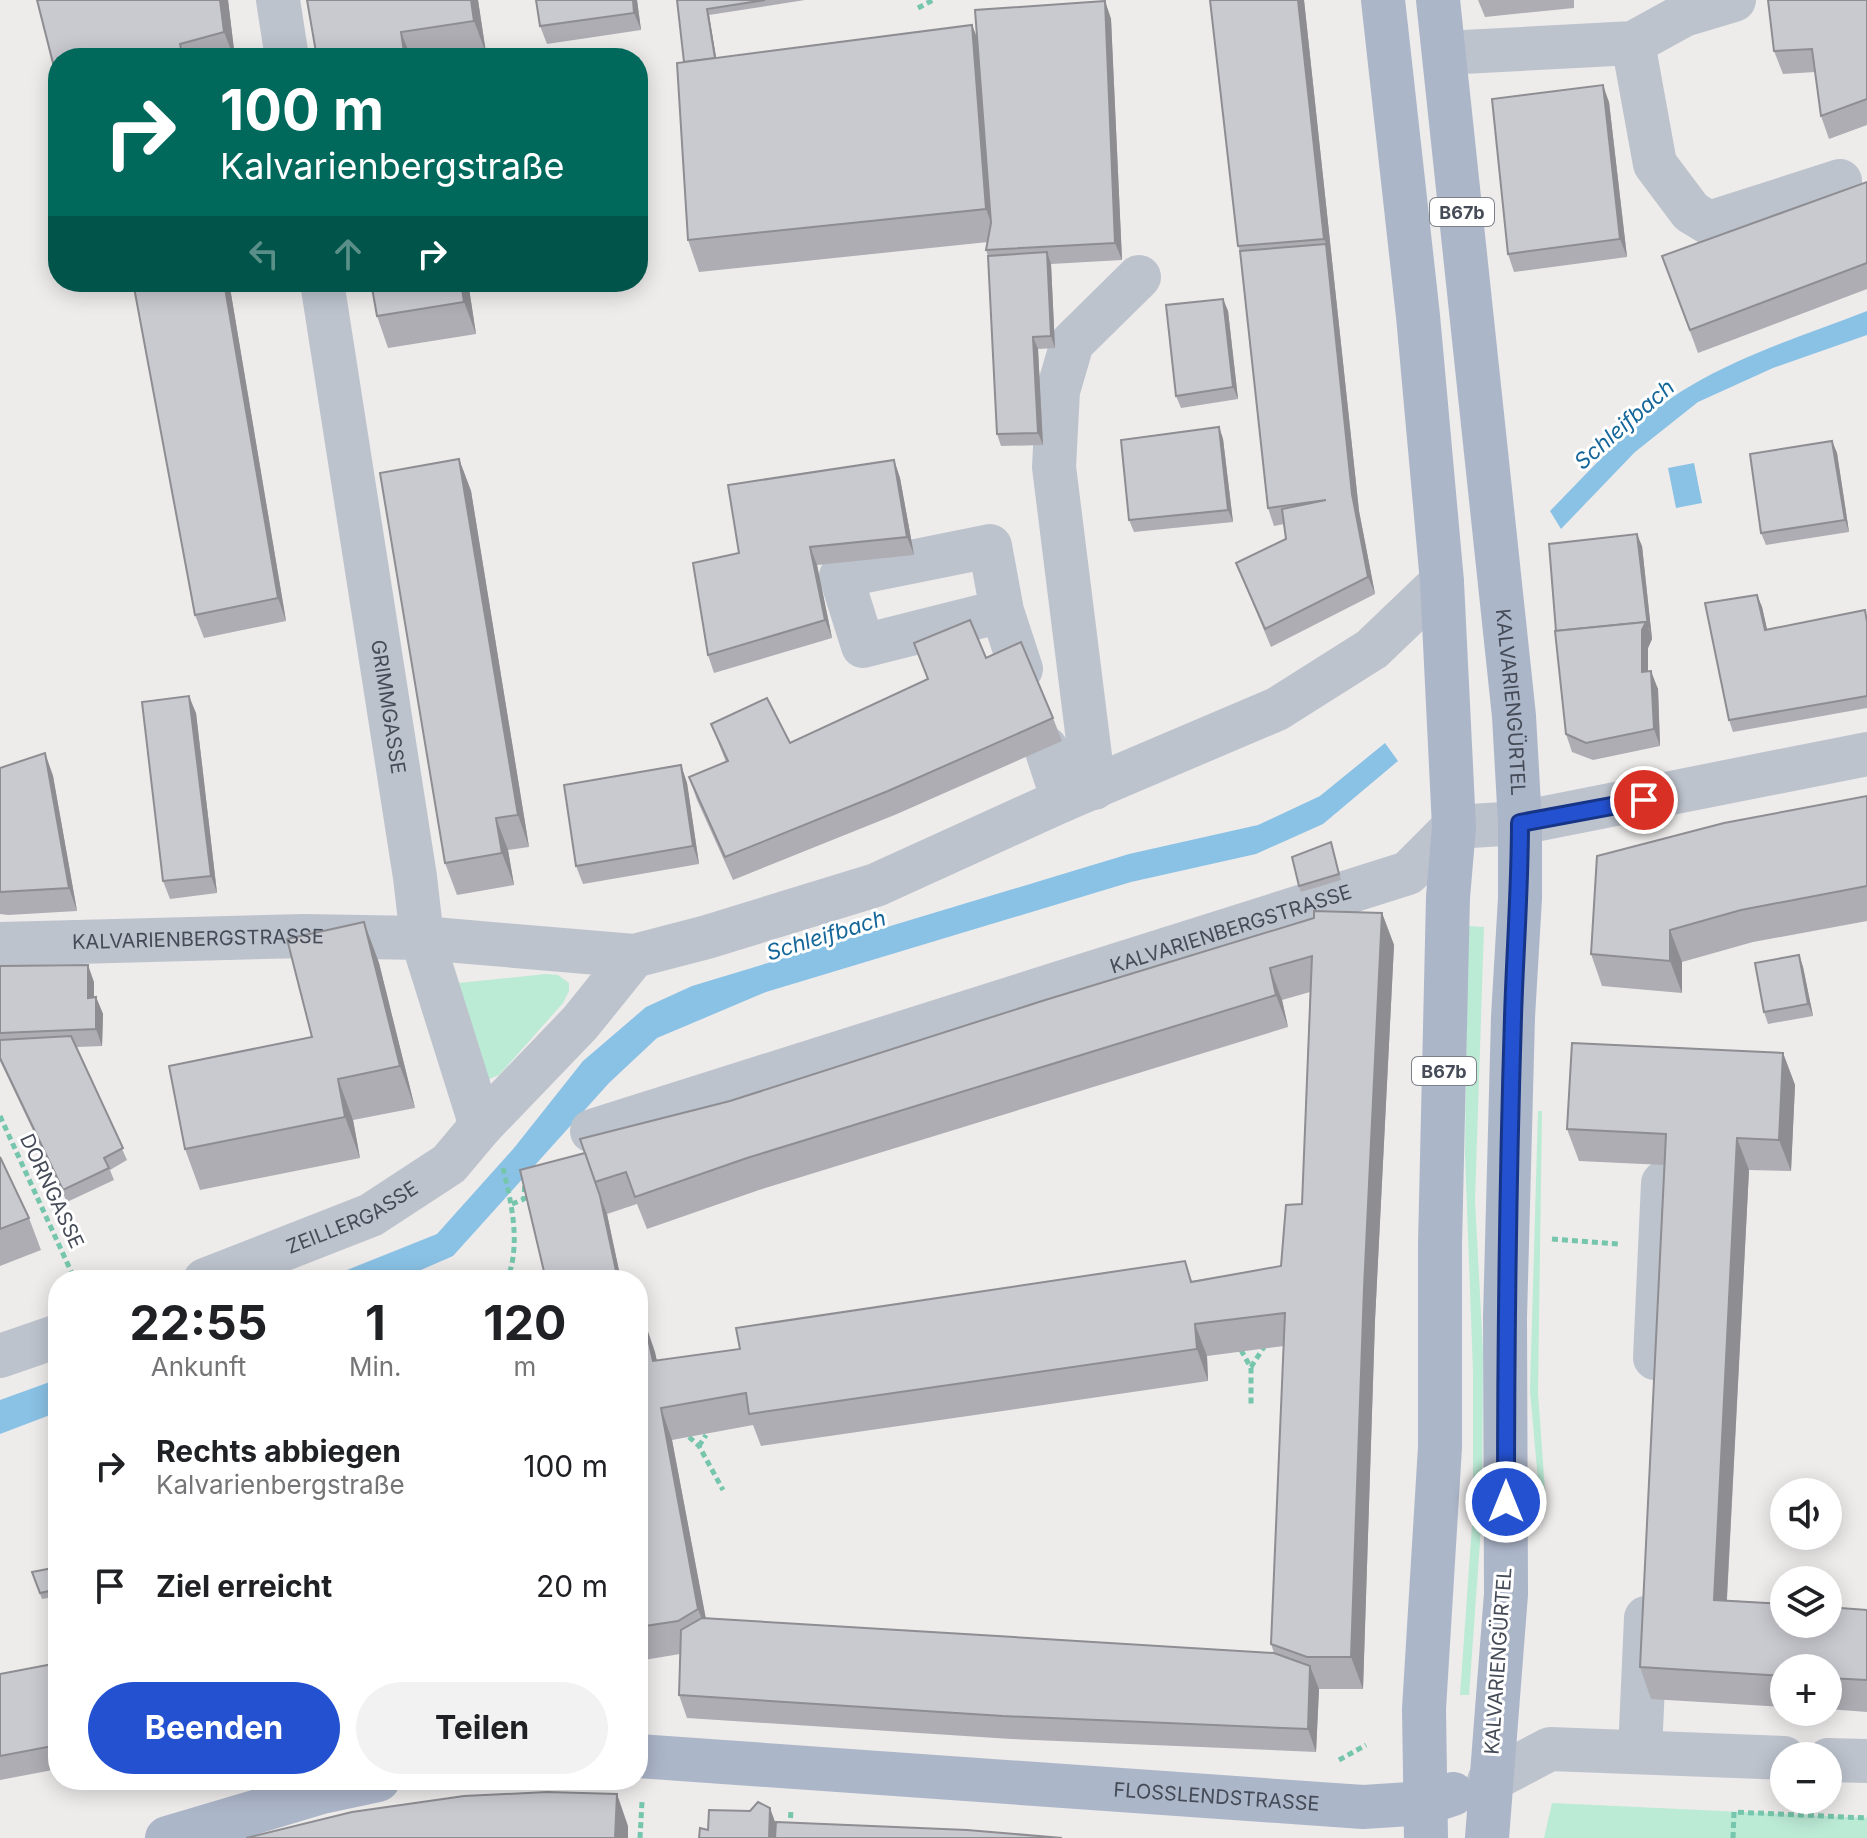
<!DOCTYPE html>
<html lang="de">
<head>
<meta charset="utf-8">
<style>
  :root { --surface:#fff; --page:#f2f2f2; --text:#202124; --muted:#757577; --accent:#2451cf }
  body { margin:0; font-family:Inter,sans-serif; background:var(--page); color:var(--text); height:100vh; display:flex; flex-direction:column; font-size:30px; white-space:nowrap }
  * { box-sizing:border-box; margin:0 }
  p { font-size:26px; color:var(--muted) }
  .icon { flex:none; width:44px; height:44px; fill:none; stroke:currentColor; stroke-width:2; stroke-linecap:round; stroke-linejoin:round }
  .map { position:relative; flex:1; overflow:hidden }
  .details { position:absolute; left:48px; top:1270px; width:600px; height:520px; display:flex; flex-direction:column; background:var(--surface); border-radius:32px; box-shadow:0 4px 20px #0003 }
  .details>* { flex:none }
  .guide { position:absolute; left:48px; top:48px; width:600px; height:244px; border-radius:32px; box-shadow:0 4px 20px #0003; background:#00695c; color:#fff; overflow:hidden }
  .tools { position:absolute; left:1770px; top:1478px; display:grid; gap:16px }
  .tools a { display:grid; place-items:center; width:72px; height:72px; border-radius:50%; background:var(--surface); box-shadow:0 4px 20px #0003; font-size:40px }
  .pin { position:absolute; display:grid; place-items:center; width:68px; height:68px; color:#fff; margin:-34px; border:4px solid #fff; border-radius:50%; box-shadow:0 2px 8px #0007 }
  .me { position:absolute; width:88px; margin:-44px; rotate:0deg; stroke-linejoin:round; filter:drop-shadow(0 0 6px #0008) }
  .turn { display:flex; align-items:center; gap:28px; height:168px; padding:0 40px; font-size:36px }
  .turn .icon { width:104px; height:104px; stroke-width:2.5 }
  .turn b { display:block; font-size:56px; line-height:68px }
  .lanes { display:flex; align-items:center; height:76px; padding:0 40px; background:#0003; justify-content:center; gap:40px; direction:ltr }
  .lanes .off { opacity:.35 }
  .eta { display:flex; justify-content:space-evenly; align-items:center; height:136px; text-align:center }
  .eta b { font-size:48px; font-weight:700; line-height:56px }
  .action { display:flex; gap:16px; margin-top:auto; padding:16px 40px }
  .action a { flex:1; height:92px; border-radius:48px; background:var(--accent); color:#fff; font-size:32px; font-weight:700; line-height:92px; text-align:center }
  .action a+a { background:var(--page); color:var(--text) }
  ul { padding:0; list-style:none }
  li { display:flex; align-items:center; gap:24px; height:120px; padding:0 40px }
  li div { flex:1 }
  li b { display:block; font-size:30px }
  li em { font-style:normal }
  .map>svg:first-child { display:block }
  .green { fill:#bbead5 }
  .water { fill:#8ac2e5 }
  .lines { fill:none; stroke-linecap:round; stroke-linejoin:round }
  .path { stroke:#75c6ac; stroke-width:5; stroke-dasharray:6 4; stroke-linecap:butt }
  .minor { stroke:#bdc3cd; stroke-width:44 }
  .major { stroke:#acb6c9; stroke-width:44 }
  .wall { fill:#adadb3; fill-rule:evenodd }
  .shaded-wall { fill:#8d8d92 }
  .building { fill:#c9c9d0; stroke:#8d8d92; stroke-width:2 }
  .route-casing { stroke:#173587; stroke-width:20 }
  .route { stroke:#2451cf; stroke-width:14 }
  .labels { text-anchor:middle; dominant-baseline:central; stroke-width:6; stroke-linejoin:round; paint-order:stroke }
  .shield { fill:#fff; stroke:#7d8189; stroke-width:2 }
  .shield-label { font-size:18px; font-weight:bold; fill:#454b57 }
  .street-label { font-size:20px; fill:#454b57; stroke:#fff }
  .water-label { font-size:22px; font-style:italic; fill:#15679a; stroke:#fff }
</style>
</head>
<body>
<div class="map">
<svg width="1867" height="1838" viewBox="0 0 1867 1838">
  <rect width="100%" height="100%" fill="#eeebeb"/>
  <g class="green">
    <polygon points="1468,926 1484,927 1475,1200 1483,1352 1482,1514 1469,1695 1460,1695 1473,1511 1473,1371 1465,1153"/>
    <polygon points="546,974 558,975 569,983 569,991 563,1003 499,1075 480,1083 458,983"/>
    <polygon points="1538,1111 1542,1111 1538,1393 1545,1491 1539,1491 1530,1391"/>
    <polygon points="1552,1803 1867,1818 1867,1838 1544,1838"/>
  </g>
  <g class="water">
    <path d="M 1867,311 L 1867,335 L 1773,368 L 1698,402 L 1635,452 L 1561,529 L 1550,511 C 1594,467 1637,416 1692,385 C 1746,353 1808,334 1867,311 Z"/>
    <polygon points="1694,463 1702,503 1676,508 1668,468"/>
    <polygon points="1385,743 1398,761 1323,824 1256,854 1131,882 766,992 657,1038 609,1083 453,1256 398,1280 322,1280 437,1234 514,1148 583,1061 646,1007 692,986 1129,854 1258,825 1320,796"/>
    <polygon points="58,1379 58,1412 0,1434 0,1400"/>
  </g>
  <g class="lines">
    <g class="path">
      <polyline points="918,8 933,0"/>
      <polyline points="0,1116 75,1280"/>
      <path d="M 503,1168 C 512,1205 521,1245 507,1280"/>
      <polyline points="512,1204 524,1199 525,1179"/>
      <polyline points="1552,1239 1618,1244"/>
      <polyline points="1241,1350 1251,1368 1251,1406"/>
      <polyline points="1251,1367 1264,1347"/>
      <polyline points="689,1437 699,1446 723,1490"/>
      <polyline points="699,1446 706,1435"/>
      <polyline points="1339,1760 1366,1745"/>
      <polyline points="640,1838 642,1802"/>
      <polyline points="789,1838 791,1811"/>
      <polyline points="1733,1838 1734,1812 1867,1818"/>
    </g>
    <g class="minor">
      <polyline points="278,0 287,58"/>
      <polyline points="1633,43 1655,164 1691,212 1709,223 1840,181"/>
      <polyline points="1444,53 1633,43 1684,15 1734,0"/>
      <path id="s1" d="M 322,282 L 415,877 L 422,938 L 481,1126"/>
      <polyline points="1002,611 863,646 841,576 990,546 1002,611 1021,669"/>
      <polyline points="1046,748 1063,800"/>
      <polyline points="1094,788 1054,467 1058,391 1072,343 1139,277"/>
      <path id="s2" d="M 0,944 L 304,936 L 422,938 L 634,956 L 707,937 L 876,885 L 1063,800 L 1277,709 L 1372,649 L 1442,582"/>
      <path id="s3" d="M 592,1131 L 1408,873 L 1454,827 L 1520,823 L 1867,754"/>
      <path id="s4" d="M 205,1280 L 371,1215 L 449,1164 L 481,1126 L 580,1023 L 634,956"/>
      <polyline points="0,1356 58,1336"/>
      <polyline points="1655,1358 1663,1183"/>
      <polyline points="1640,1752 1646,1618"/>
      <polyline points="1828,1760 1867,1761"/>
      <polyline points="1489,1781 1550,1749 1784,1758"/>
    </g>
    <g class="major">
      <polyline points="1383,0 1418,316 1442,582 1454,827 1448,897 1440,1245 1440,1447 1424,1709 1426,1838"/>
      <path id="s5" d="M 1438,0 L 1514,716 L 1520,823 L 1520,898 L 1513,1017 L 1505,1318 L 1506,1594 L 1487,1838"/>
      <path id="s6" d="M 638,1756 L 1363,1807 L 1426,1803 L 1453,1794"/>
      <polyline points="167,1838 322,1792 378,1780"/>
    </g>
  </g>
  <g class="wall">
    <polygon points="37,0 228,0 235,58 58,58 58,77"/>
    <polygon points="478,0 486,53 452,58 317,58"/>
    <polygon points="536,0 637,0 641,30 547,44 540,26"/>
    <polygon points="677,0 805,0 709,15 716,58 972,25 977,37 1105,1 1111,19 1122,260 1051,264 1055,348 1038,349 1043,445 1001,446 997,434 988,256 986,250 988,242 699,272 688,240 684,62"/>
    <polygon points="1304,0 1359,511 1375,594 1271,647 1236,563 1286,539 1284,524 1274,526 1268,508 1240,251 1238,246"/>
    <polygon points="1478,0 1574,0 1574,8 1485,17"/>
    <polygon points="1867,0 1867,125 1829,139 1821,116 1815,72 1783,74 1774,51"/>
    <polygon points="1609,102 1627,257 1514,272 1508,254"/>
    <polygon points="1867,182 1867,289 1698,353 1662,256"/>
    <polygon points="229,282 286,621 204,638 195,615"/>
    <polygon points="371,282 468,282 476,334 388,348 377,316"/>
    <polygon points="1223,299 1228,311 1238,399 1181,408 1176,396"/>
    <polygon points="1219,427 1223,439 1233,522 1134,532 1129,520"/>
    <polygon points="1832,441 1837,453 1849,532 1766,545 1761,533"/>
    <polygon points="459,459 471,491 529,847 508,850 514,885 457,895 445,863"/>
    <polygon points="894,460 900,478 914,555 817,565 832,638 714,673 708,655 739,553"/>
    <polygon points="1642,546 1652,639 1648,648 1648,672 1658,689 1660,746 1593,760 1572,752 1566,734 1556,631"/>
    <polygon points="1757,595 1762,607 1767,630 1867,616 1867,708 1733,732 1729,720"/>
    <polygon points="986,658 1053,718 1062,741 897,814 733,880 697,800 689,777 726,762 711,724 790,743"/>
    <polygon points="196,713 217,893 170,899 163,881"/>
    <polygon points="45,753 53,776 77,911 8,915 0,914 0,768"/>
    <polygon points="681,765 687,783 699,864 583,884 576,866"/>
    <polygon points="1867,796 1867,921 1753,942 1682,962 1682,993 1602,986 1591,954"/>
    <polygon points="1331,842 1341,880 1301,892 1299,886"/>
    <path d="M 1382,913 L 1394,945 L 1375,1320 L 1363,1689 L 1319,1689 L 1316,1752 L 1011,1739 L 687,1718 L 679,1695 L 680,1654 L 638,1661 L 638,1309 L 642,1320 L 644,1320 L 657,1361 L 740,1349 L 1185,1261 L 1192,1281 L 1281,1266 L 1302,1204 L 1310,992 L 1282,1000 L 1288,1027 L 759,1190 L 647,1229 L 637,1204 L 607,1214 L 621,1280 L 546,1280 L 585,1153 L 730,1101 ZM 1284,1346 L 1271,1644 L 1274,1653 L 706,1619 L 672,1440 L 753,1425 L 761,1446 L 1208,1381 L 1207,1356 Z"/>
    <polygon points="364,922 379,963 415,1108 353,1120 360,1158 200,1190 185,1149 312,1037"/>
    <polygon points="1799,955 1803,967 1813,1016 1768,1024 1764,1012"/>
    <polygon points="0,966 94,982 94,997 96,997 103,1014 102,1046 77,1047 127,1160 110,1170 114,1180 67,1202 0,1061"/>
    <polygon points="1783,1053 1795,1085 1791,1171 1749,1170 1727,1600 1867,1610 1867,1712 1828,1709 1828,1668 1784,1668 1784,1707 1651,1699 1640,1667 1664,1165 1579,1161 1567,1129"/>
    <polygon points="0,1157 29,1218 41,1250 0,1266"/>
    <polygon points="58,1567 58,1596 42,1599 32,1572"/>
    <polygon points="58,1663 58,1769 0,1780 0,1674"/>
  </g>
  <g class="shaded-wall">
    <polygon points="220,0 228,0 235,58 234,58 224,32"/>
    <polygon points="471,0 478,0 486,53 474,21"/>
    <polygon points="633,0 637,0 641,30 634,13"/>
    <polygon points="1298,0 1304,0 1359,511 1375,594 1368,577 1352,494 1326,244 1324,239"/>
    <polygon points="1105,1 1111,19 1122,260 1115,243"/>
    <polygon points="707,9 709,15 718,69 716,63"/>
    <polygon points="972,25 984,57 998,241 986,209"/>
    <polygon points="401,32 411,58 405,58"/>
    <polygon points="1603,85 1609,102 1627,257 1620,239"/>
    <polygon points="1047,252 1051,264 1055,348 1051,336"/>
    <polygon points="224,282 229,282 286,621 278,598"/>
    <polygon points="461,282 468,282 476,334 464,302"/>
    <polygon points="1223,299 1228,311 1238,399 1233,387"/>
    <polygon points="1033,337 1038,349 1043,445 1038,433"/>
    <polygon points="1219,427 1223,439 1233,522 1228,510"/>
    <polygon points="1832,441 1837,453 1849,532 1845,520"/>
    <polygon points="459,459 471,491 529,847 518,815"/>
    <polygon points="894,460 900,478 914,555 907,537"/>
    <polygon points="1637,534 1642,546 1652,639 1648,627"/>
    <polygon points="810,547 817,565 832,638 825,620"/>
    <polygon points="1757,595 1762,607 1770,642 1765,630"/>
    <polygon points="1646,622 1652,639 1648,648 1648,690 1642,672 1642,630"/>
    <polygon points="1651,671 1658,689 1660,746 1654,729"/>
    <polygon points="189,696 196,713 217,893 211,876"/>
    <polygon points="45,753 53,776 77,911 69,888"/>
    <polygon points="681,765 687,783 699,864 693,846"/>
    <polygon points="496,818 508,850 514,885 502,853"/>
    <polygon points="1382,913 1394,945 1375,1320 1363,1689 1351,1657 1364,1288"/>
    <polygon points="364,922 379,963 415,1108 400,1066"/>
    <polygon points="1670,930 1682,962 1682,993 1670,961"/>
    <polygon points="1799,955 1803,967 1813,1016 1808,1004"/>
    <polygon points="88,965 94,982 94,1016 88,998"/>
    <polygon points="1270,968 1282,1000 1288,1027 1276,995"/>
    <polygon points="96,997 103,1014 102,1046 96,1029"/>
    <polygon points="1783,1053 1795,1085 1791,1171 1779,1140"/>
    <polygon points="338,1079 353,1120 360,1158 345,1117"/>
    <polygon points="1737,1138 1749,1170 1725,1632 1714,1600"/>
    <polygon points="600,1196 607,1214 621,1280 618,1280"/>
    <polygon points="638,1309 646,1332 644,1320 655,1352 664,1393 653,1361 638,1314"/>
    <polygon points="1195,1324 1207,1356 1208,1381 1197,1349"/>
    <polygon points="661,1408 672,1440 710,1641 698,1609"/>
    <polygon points="1310,1666 1319,1689 1316,1752 1308,1729"/>
    <polygon points="617,1794 628,1826 628,1838 615,1838"/>
    <polygon points="770,1808 781,1838 769,1838"/>
  </g>
  <g class="building">
    <polygon points="37,0 220,0 224,32 180,44 183,58 58,58 58,66 54,67"/>
    <polygon points="307,0 471,0 474,21 401,32 405,58 317,58"/>
    <polygon points="536,0 633,0 634,13 540,26"/>
    <polygon points="677,0 765,0 707,9 715,58 684,62"/>
    <polygon points="1210,0 1298,0 1324,239 1238,246"/>
    <polygon points="1768,0 1867,0 1867,99 1821,116 1812,49 1774,51"/>
    <polygon points="1105,1 1115,243 986,250 991,223 975,10"/>
    <polygon points="972,25 986,209 688,240 677,63"/>
    <polygon points="1603,85 1620,239 1508,254 1492,99"/>
    <polygon points="1867,182 1867,263 1690,330 1662,256"/>
    <polygon points="1326,244 1352,494 1368,577 1265,629 1236,563 1286,539 1282,509 1326,500 1268,508 1240,251"/>
    <polygon points="1047,252 1051,336 1033,337 1038,433 997,434 988,256"/>
    <polygon points="133,282 224,282 278,598 195,615"/>
    <polygon points="371,282 461,282 464,302 377,316"/>
    <polygon points="1223,299 1233,387 1176,396 1166,305"/>
    <polygon points="1219,427 1228,510 1129,520 1121,440"/>
    <polygon points="1832,441 1845,520 1761,533 1750,454"/>
    <polygon points="459,459 518,815 496,818 502,853 445,863 380,473"/>
    <polygon points="894,460 907,537 810,547 825,620 708,655 693,563 739,553 728,485"/>
    <polygon points="1637,534 1648,627 1646,622 1556,631 1549,544"/>
    <polygon points="1757,595 1765,630 1865,610 1867,622 1867,696 1729,720 1705,603"/>
    <polygon points="970,620 986,658 1021,642 1053,718 888,791 725,857 689,777 728,761 711,724 767,698 790,743 928,679 914,643"/>
    <polygon points="1646,622 1642,630 1642,672 1651,671 1654,729 1586,743 1566,734 1555,631"/>
    <polygon points="189,696 211,876 163,881 142,702"/>
    <polygon points="45,753 69,888 0,892 0,768"/>
    <polygon points="681,765 693,846 576,866 564,785"/>
    <polygon points="1867,796 1867,886 1741,910 1670,930 1670,961 1591,954 1597,856 1724,823"/>
    <polygon points="1331,842 1339,874 1299,886 1292,857"/>
    <polygon points="1314,911 1382,913 1364,1288 1351,1657 1307,1657 1271,1644 1285,1313 1195,1324 1197,1349 749,1414 746,1393 661,1408 698,1609 678,1621 638,1627 638,1314 639,1320 644,1320 653,1361 740,1349 736,1328 1185,1261 1191,1282 1281,1266 1286,1205 1302,1204 1312,956 1270,968 1276,995 747,1158 635,1197 626,1172 595,1182 580,1139 730,1101 1042,1001 1314,918"/>
    <polygon points="364,922 400,1066 338,1079 345,1117 185,1149 169,1066 312,1037 287,939"/>
    <polygon points="1799,955 1808,1004 1764,1012 1755,963"/>
    <polygon points="88,965 88,998 96,997 96,1029 0,1033 0,966"/>
    <polygon points="71,1036 123,1148 104,1158 109,1168 63,1190 0,1058 0,1040"/>
    <polygon points="1572,1043 1783,1053 1779,1140 1737,1138 1714,1600 1784,1604 1784,1624 1828,1624 1828,1607 1867,1610 1867,1680 1828,1678 1828,1668 1784,1668 1784,1676 1640,1667 1666,1134 1567,1129"/>
    <polygon points="585,1153 600,1196 618,1280 546,1280 520,1170"/>
    <polygon points="0,1157 29,1218 0,1229"/>
    <polygon points="58,1567 58,1589 40,1593 32,1572"/>
    <polygon points="702,1618 1274,1653 1310,1666 1308,1729 1003,1716 679,1695 681,1630"/>
    <polygon points="58,1663 58,1745 0,1756 0,1674"/>
    <polygon points="547,1792 617,1794 615,1838 246,1838 352,1812 464,1796"/>
    <polygon points="758,1802 770,1808 769,1838 699,1838 700,1828 708,1830 709,1810 750,1811"/>
    <polygon points="776,1822 967,1830 1062,1838 775,1838"/>
  </g>
  <g class="lines">
    <defs>
      <path id="route" d="M 1506,1502 C 1506,1340 1508,1178 1513,1017 C 1515,952 1520,888 1520,823 L 1644,800"/>
    </defs>
    <use href="#route" class="route-casing"/>
    <use href="#route" class="route"/>
  </g>
  <g class="labels">
    <g class="shield">
      <rect x="1430" y="198" width="64" height="28" rx="6"/>
      <rect x="1412" y="1057" width="64" height="28" rx="6"/>
    </g>
    <g class="shield-label">
      <text x="1462" y="212">B67b</text>
      <text x="1444" y="1071">B67b</text>
    </g>
    <g class="street-label">
      <text stroke="none"><textPath href="#s5" startOffset="706">KALVARIENGÜRTEL</textPath></text>
      <text stroke="none"><textPath href="#s1" startOffset="430">GRIMMGASSE</textPath></text>
      <text stroke="none"><textPath href="#s3" startOffset="670">KALVARIENBERGSTRASSE</textPath></text>
      <text stroke="none"><textPath href="#s2" startOffset="198">KALVARIENBERGSTRASSE</textPath></text>
      <text transform="translate(52 1191) rotate(65)">DORNGASSE</text>
      <text stroke="none"><textPath href="#s4" startOffset="160">ZEILLERGASSE</textPath></text>
      <text transform="translate(1498 1661) rotate(-86)">KALVARIENGÜRTEL</text>
      <text stroke="none"><textPath href="#s6" startOffset="580">FLOSSLENDSTRASSE</textPath></text>
    </g>
    <g class="water-label">
      <text transform="translate(1624 424) rotate(-41)">Schleifbach</text>
      <text transform="translate(826 935) rotate(-17)">Schleifbach</text>
    </g>
  </g>
</svg>
<div class="tools">
<a><svg class="icon" aria-label="sound" viewBox="0 0 24 24"><path d="M4 9h4l5-4v14l-5-4H4zM17 9q2 3 0 6"/></svg></a>
<a><svg class="icon" aria-label="layers" viewBox="0 0 24 24"><path d="M12 4l9 5-9 5-9-5zM3 14l9 5 9-5"/></svg></a>
<a>+</a>
<a>−</a>
</div>
<div class="pin" style="left:1644px;top:800px;background:#d93025"><svg class="icon" aria-label="arrive" viewBox="0 0 24 24"><path d="M6 21V4h12l-3 4 3 4H6"/></svg></div>
<svg class="me" style="left:1506px;top:1502px" viewBox="-20 -20 40 40"><circle r="17" fill="#2451cf" stroke="#fff" stroke-width="3"/><path d="M0-11L8 9 0 5-8 9z" fill="#fff"/></svg>
<div class="guide">
<div class="turn"><svg class="icon" aria-label="right" viewBox="0 0 24 24"><path d="M7 20v-9h11M14 6l5 5-5 5"/></svg><div><b>100 m</b>Kalvarienbergstraße</div></div>
<div class="lanes"><svg class="icon off" aria-label="left" viewBox="0 0 24 24"><path d="M17 20v-9H6M10 6l-5 5 5 5"/></svg><svg class="icon off" aria-label="ahead" viewBox="0 0 24 24"><path d="M12 20V5M6 11l6-6 6 6"/></svg><svg class="icon" aria-label="right" viewBox="0 0 24 24"><path d="M7 20v-9h11M14 6l5 5-5 5"/></svg></div>
</div>
<section class="details">
<div class="eta">
<div><b>22:55</b><p>Ankunft</p></div>
<div><b>1</b><p>Min.</p></div>
<div><b>120</b><p>m</p></div>
</div>
<ul>
<li><svg class="icon" aria-label="right" viewBox="0 0 24 24"><path d="M7 20v-9h11M14 6l5 5-5 5"/></svg><div><b>Rechts abbiegen</b><p>Kalvarienbergstraße</p></div><em>100 m</em></li>
<li><svg class="icon" aria-label="arrive" viewBox="0 0 24 24"><path d="M6 21V4h12l-3 4 3 4H6"/></svg><div><b>Ziel erreicht</b></div><em>20 m</em></li>
</ul>
<div class="action"><a>Beenden</a><a>Teilen</a></div>
</section>
</div>
</body>
</html>
